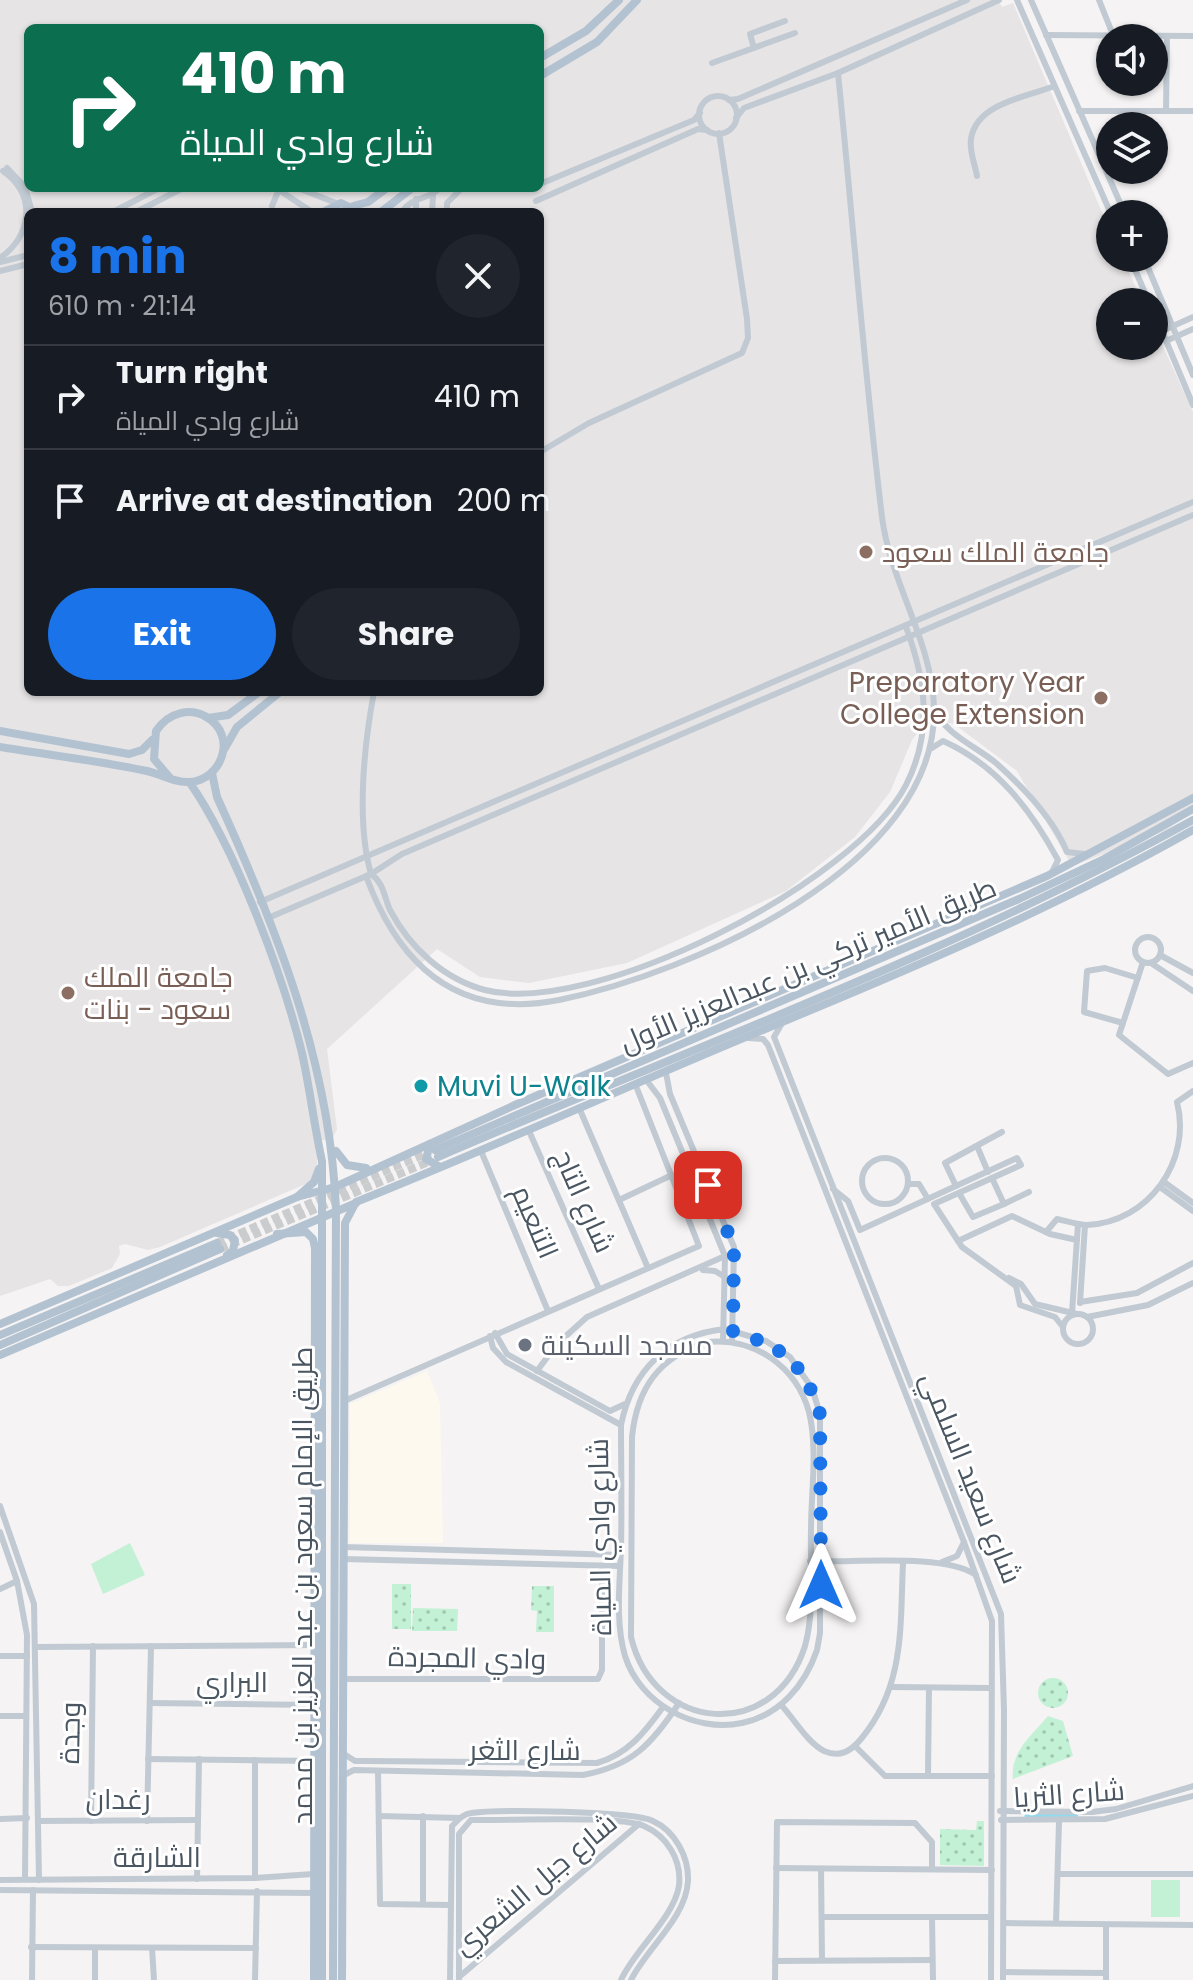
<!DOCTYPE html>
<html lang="en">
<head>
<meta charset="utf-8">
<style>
  :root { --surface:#171b24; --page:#20242c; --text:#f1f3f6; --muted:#9ea1a6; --line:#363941; --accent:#1a73e8 }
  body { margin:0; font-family:Poppins,Cairo,sans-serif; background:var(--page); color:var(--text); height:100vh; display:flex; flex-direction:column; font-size:30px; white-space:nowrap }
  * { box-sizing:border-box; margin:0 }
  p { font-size:26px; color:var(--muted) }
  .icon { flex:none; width:44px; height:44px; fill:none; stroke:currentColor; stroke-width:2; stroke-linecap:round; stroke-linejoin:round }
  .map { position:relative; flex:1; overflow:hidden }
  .drawer { position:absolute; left:24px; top:208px; width:520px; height:488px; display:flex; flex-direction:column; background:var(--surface); border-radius:12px; box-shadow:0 2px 6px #0004 }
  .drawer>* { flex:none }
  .banner { position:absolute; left:24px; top:24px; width:520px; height:168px; border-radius:12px; box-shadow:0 2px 6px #0004; background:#0b6e4f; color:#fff; overflow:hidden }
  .controls { position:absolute; left:1096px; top:24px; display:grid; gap:16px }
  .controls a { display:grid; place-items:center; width:72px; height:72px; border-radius:50%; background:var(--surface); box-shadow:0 2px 6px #0004; font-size:40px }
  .pin { position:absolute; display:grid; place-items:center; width:68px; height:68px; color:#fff; margin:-34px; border-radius:16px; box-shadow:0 4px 12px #0006 }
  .me { position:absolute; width:88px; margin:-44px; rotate:0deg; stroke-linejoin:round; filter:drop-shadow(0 0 6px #0008) }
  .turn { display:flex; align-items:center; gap:28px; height:168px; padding:0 24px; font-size:36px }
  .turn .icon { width:104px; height:104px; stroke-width:2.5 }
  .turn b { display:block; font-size:56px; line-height:68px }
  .round { display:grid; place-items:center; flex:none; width:84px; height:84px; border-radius:42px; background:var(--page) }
  .summary { display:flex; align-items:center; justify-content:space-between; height:136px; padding:0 24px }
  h1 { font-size:48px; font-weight:700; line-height:60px; color:var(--accent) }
  .primary-button { display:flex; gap:16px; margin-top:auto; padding:16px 24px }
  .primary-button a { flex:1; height:92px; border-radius:48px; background:var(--accent); color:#fff; font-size:32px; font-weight:700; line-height:92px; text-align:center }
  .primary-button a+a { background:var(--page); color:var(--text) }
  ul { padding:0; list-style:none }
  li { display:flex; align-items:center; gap:24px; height:104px; padding:0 24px; border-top:2px solid var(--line) }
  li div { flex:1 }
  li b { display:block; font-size:30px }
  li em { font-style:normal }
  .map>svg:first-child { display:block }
  .commercial { fill:#fdf9ef }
  .education { fill:#e6e4e5; fill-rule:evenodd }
  .grass { fill:url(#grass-dots) }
  .garden { fill:#c3f1d5 }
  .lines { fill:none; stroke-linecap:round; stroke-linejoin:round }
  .river { stroke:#90daee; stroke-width:9 }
  .major-tunnel { stroke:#caccce; stroke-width:8; stroke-dasharray:8 4; stroke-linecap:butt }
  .minor { stroke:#c1cad2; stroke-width:6 }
  .major { stroke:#b3c2d1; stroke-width:8 }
  .route { stroke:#1a73e8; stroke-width:14; stroke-dasharray:0 25.2 }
  .education-dot { fill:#8d6e63; stroke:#fff; stroke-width:3 }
  .culture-dot { fill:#0f9aa8; stroke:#fff; stroke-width:3 }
  .worship-dot { fill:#6b7280; stroke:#fff; stroke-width:3 }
  .labels { text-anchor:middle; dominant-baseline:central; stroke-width:6; stroke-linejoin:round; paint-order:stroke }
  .education-label { font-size:28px; fill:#785e54; stroke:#fff; text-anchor:start }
  .street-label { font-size:28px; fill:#4a5661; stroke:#fff }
  .culture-label { font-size:28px; fill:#0d838f; stroke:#fff; text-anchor:start }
  .worship-label { font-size:28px; fill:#5b616d; stroke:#fff; text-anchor:start }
</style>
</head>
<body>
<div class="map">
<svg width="1193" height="1980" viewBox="0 0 1193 1980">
  <defs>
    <pattern id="grass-dots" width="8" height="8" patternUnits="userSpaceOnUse" patternTransform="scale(2)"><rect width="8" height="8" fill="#c3f1d5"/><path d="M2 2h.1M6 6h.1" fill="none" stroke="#a0c6b0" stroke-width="1.8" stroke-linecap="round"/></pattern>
  </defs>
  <rect width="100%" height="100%" fill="#f5f3f3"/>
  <polygon class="commercial" points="427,1371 440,1403 443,1543 350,1543 350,1404"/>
  <path class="education" d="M 0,0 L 998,0 L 1002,7 L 1013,3 L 1110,231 L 1110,258 L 1122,258 L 1143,302 L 1110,302 L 1110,346 L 1154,346 L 1154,327 L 1193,412 L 1193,812 L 1165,831 L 1072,866 L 1017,771 L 954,724 L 929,719 L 912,740 L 890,792 L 855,837 L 786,891 L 627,963 L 529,983 L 480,977 L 437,949 L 327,1049 L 337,1129 L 332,1139 L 318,1141 L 317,1170 L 308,1183 L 160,1247 L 148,1250 L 125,1244 L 119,1246 L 120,1254 L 112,1268 L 69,1286 L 58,1286 L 50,1279 L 0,1296 ZM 28,28 L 540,28 L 540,188 L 28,188 ZM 28,212 L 540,212 L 540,692 L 28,692 Z"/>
  <g class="grass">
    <rect x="392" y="1584" width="19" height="45"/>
    <polygon points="532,1586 554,1586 554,1632 536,1632 537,1611 531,1610"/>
    <polygon points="413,1608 458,1609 457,1631 412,1631"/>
    <circle cx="1053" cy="1693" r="15"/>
    <path d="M 1048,1716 L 1063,1721 L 1073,1756 L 1013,1779 C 1010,1752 1032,1735 1048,1716 Z"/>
    <polygon points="977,1821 984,1821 984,1866 940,1865 940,1829 976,1830"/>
  </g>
  <g class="garden">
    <polygon points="130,1543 145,1575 103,1594 91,1564"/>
    <rect x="1151" y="1880" width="29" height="37"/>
  </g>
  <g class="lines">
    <polyline class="river" points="1029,1816 1074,1814"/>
    <g class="major-tunnel">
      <polyline points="217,1243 430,1152"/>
      <polyline points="220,1249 433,1160"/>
    </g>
    <g class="minor">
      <polyline points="1017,0 1111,214"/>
      <polyline points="1031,0 1125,214"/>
      <polyline points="1099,0 1113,35"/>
      <polyline points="1046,35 1193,36"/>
      <polyline points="754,48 750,34 785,21"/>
      <polyline points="712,63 795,33"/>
      <circle cx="718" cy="115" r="19"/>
      <polyline points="729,100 738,99 967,0"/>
      <polyline points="1079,111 1193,111"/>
      <polyline points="1166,111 1167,36"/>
      <polyline points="736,118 744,108 838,73 999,0"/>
      <polyline points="7,168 25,187 32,212"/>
      <path d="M 977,176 C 975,164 969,151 971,139 C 976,104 1025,97 1052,87"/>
      <polyline points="540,184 694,120 700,113"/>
      <polyline points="276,188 312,212"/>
      <polyline points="298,188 336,203"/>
      <polyline points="232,189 232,188"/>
      <polyline points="529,189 531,188"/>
      <polyline points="416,199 416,212"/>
      <polyline points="536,201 698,129 707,130"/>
      <polyline points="272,206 279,189"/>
      <polyline points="113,212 159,188"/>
      <polyline points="136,212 183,188"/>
      <path d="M 402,212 C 412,196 429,200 440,188"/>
      <polyline points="432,212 433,195"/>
      <polyline points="447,212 447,203 462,188"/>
      <path d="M 0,258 C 32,236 37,195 3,171"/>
      <polyline points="1130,258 1149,302"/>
      <polyline points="1144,258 1193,375"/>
      <polyline points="0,262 28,255"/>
      <polyline points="0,271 28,264"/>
      <polyline points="1154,312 1193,405"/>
      <polyline points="1162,331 1193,317"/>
      <polyline points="1166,341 1193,329"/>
      <polyline points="540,452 589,423 742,353 748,338 747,319 719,133"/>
      <path d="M 374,692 C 364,745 356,822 371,874 L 366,876 C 399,966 458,1020 559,1000 C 690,973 939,866 934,707 C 932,641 890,582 882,517 C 864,369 853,221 838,73"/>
      <path d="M 935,709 C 943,733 977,747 996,763 C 1023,787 1053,818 1067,852 L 1085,854"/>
      <path d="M 932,748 L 943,741 C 997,765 1031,810 1058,860 L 1052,872"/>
      <path d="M 371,874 C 384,883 384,897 390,910 C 410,948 444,979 485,990 C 592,1018 856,882 906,785 C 933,732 926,681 906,627"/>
      <polyline points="260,902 1193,502"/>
      <polyline points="268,918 371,874 402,854 1193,515"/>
      <circle cx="1148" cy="950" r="13"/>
      <polyline points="1160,955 1193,973"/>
      <polyline points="1143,962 1119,1035 1168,1074 1193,1063"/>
      <polyline points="1151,963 1193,991"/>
      <polyline points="1123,1023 1084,1012 1087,971 1105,968 1138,978"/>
      <polyline points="781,1025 774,1037 778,1047 1001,1614 1004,1710 1003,1980"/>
      <polyline points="748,1038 763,1039 768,1045 964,1542 992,1621 991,1980"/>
      <polyline points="666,1073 670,1094 734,1247 732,1342"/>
      <polyline points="647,1081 660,1098 725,1256 723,1341"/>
      <polyline points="580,1110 648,1268"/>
      <polyline points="529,1131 599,1289"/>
      <polyline points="977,1146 988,1172"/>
      <polyline points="481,1151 548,1311"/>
      <circle cx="885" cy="1181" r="23"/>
      <polyline points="992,1178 1004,1204 1029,1192"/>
      <polyline points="1164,1182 1193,1203"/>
      <polyline points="908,1184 919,1184 928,1199"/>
      <polyline points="956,1186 945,1163 1002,1132"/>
      <polyline points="1160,1187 1193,1211"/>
      <polyline points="833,1189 848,1201 860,1230 1017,1158 1021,1165 934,1204 962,1247 1016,1286 1020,1305 1055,1317 1063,1327"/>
      <polyline points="959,1193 973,1217 1004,1204"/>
      <polyline points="619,1200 672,1175"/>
      <path d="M 1046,1232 L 1057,1219 C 1067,1221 1077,1225 1087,1225 C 1149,1222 1192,1161 1177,1102 L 1193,1091"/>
      <polyline points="958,1241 1012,1216 1050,1234 1077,1240"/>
      <polyline points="703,1270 715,1271 725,1277"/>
      <polyline points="1009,1278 1021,1284 1035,1304 1077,1314"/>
      <polyline points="1080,1302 1137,1293 1193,1263"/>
      <polyline points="1080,1303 1085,1225"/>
      <polyline points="1072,1313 1078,1224"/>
      <circle cx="1078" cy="1329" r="15"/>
      <polyline points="1087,1317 1148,1305 1193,1283"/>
      <path d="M 725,1329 L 766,1341 L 790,1357 L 812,1388 L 820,1414 L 820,1633 L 817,1650 C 805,1685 780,1715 742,1723 C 695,1733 640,1704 625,1656 C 615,1622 620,1582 621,1547 C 622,1506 621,1465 621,1425 C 632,1370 668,1335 725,1329 Z"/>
      <polyline points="495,1333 507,1354 610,1411 625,1404"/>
      <polyline points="490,1336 493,1348 506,1362 621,1425"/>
      <path d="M 707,1342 C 754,1337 796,1366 809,1412 C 818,1448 811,1493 811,1529 C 810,1566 815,1610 805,1646 C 774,1743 654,1733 631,1637 L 632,1437 C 637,1388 659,1357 707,1342 Z"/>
      <polyline points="537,1371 557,1344 587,1317 725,1256"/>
      <polyline points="344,1401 699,1246 636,1086"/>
      <polyline points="0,1506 34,1604 39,1880"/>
      <polyline points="0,1532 17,1581 27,1635 25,1879"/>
      <polyline points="343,1547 620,1555"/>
      <polyline points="344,1559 620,1566"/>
      <path d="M 810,1561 C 853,1563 944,1553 976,1575"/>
      <polyline points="942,1562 957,1556 964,1542"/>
      <polyline points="0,1589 17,1581"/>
      <polyline points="37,1647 312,1645"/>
      <polyline points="0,1656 27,1656"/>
      <polyline points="345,1679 598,1679 602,1670 602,1566"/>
      <polyline points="892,1687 990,1688"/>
      <polyline points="150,1703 314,1705"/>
      <path d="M 782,1706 C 794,1719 808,1743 824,1751 C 840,1758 851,1751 861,1739 C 905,1686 900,1628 903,1563"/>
      <polyline points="0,1716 26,1716"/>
      <polyline points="855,1746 885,1776 992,1776"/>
      <path d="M 344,1754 L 355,1761 L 365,1761 L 597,1763 C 628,1754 645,1732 663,1707"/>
      <polyline points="148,1759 315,1761"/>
      <polyline points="255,1760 255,1878"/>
      <polyline points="378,1771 380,1904 450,1905"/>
      <path d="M 344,1775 L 354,1770 L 583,1775 C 632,1766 652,1744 679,1703"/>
      <polyline points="928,1775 929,1688"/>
      <polyline points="1000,1811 1092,1812 1116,1809 1193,1786"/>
      <polyline points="379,1816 459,1818"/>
      <polyline points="423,1816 423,1904"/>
      <polyline points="0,1819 27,1818"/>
      <polyline points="1001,1820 1105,1819 1193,1796"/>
      <polyline points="38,1821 197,1820"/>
      <polyline points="91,1821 93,1646"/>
      <polyline points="147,1821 151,1646"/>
      <polyline points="776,1868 992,1870"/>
      <polyline points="821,1869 822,1960"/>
      <polyline points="1058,1874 1193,1874"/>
      <polyline points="197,1879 199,1759"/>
      <polyline points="0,1880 255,1878 313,1874"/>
      <polyline points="0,1890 313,1893"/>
      <polyline points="822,1917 991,1917"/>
      <polyline points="932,1917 933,1980"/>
      <polyline points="1004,1923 1193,1925"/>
      <polyline points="1056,1923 1059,1822"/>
      <polyline points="1106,1925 1106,1980"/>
      <polyline points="31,1947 256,1948"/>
      <polyline points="152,1948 154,1980"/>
      <polyline points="95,1949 95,1980"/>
      <polyline points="775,1961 932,1960"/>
      <polyline points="1003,1972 1106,1973"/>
      <polyline points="459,1977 639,1824"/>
      <polyline points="32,1980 33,1890"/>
      <polyline points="255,1980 257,1891"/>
      <path d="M 450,1980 L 452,1826 C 458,1820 463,1814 471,1813 C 497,1809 633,1811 653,1821 C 675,1831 689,1857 688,1881 C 686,1918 647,1948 631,1980"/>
      <path d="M 459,1980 L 459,1834 L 471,1820 C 507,1821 618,1815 644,1826 C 667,1836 682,1860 679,1886 C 674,1917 634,1951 621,1980"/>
      <polyline points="775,1980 777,1822 915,1823 932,1842 932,1869"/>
    </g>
    <g class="major">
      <polyline points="540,58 586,31 619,0"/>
      <polyline points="540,76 597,42 637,0"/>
      <polyline points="353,206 368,202 387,188"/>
      <polyline points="323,212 341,203 360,212"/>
      <polyline points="381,212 412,188"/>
      <polyline points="208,718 228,715 259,692"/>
      <polyline points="0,731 129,754 142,750 152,740"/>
      <path d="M 0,747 C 49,755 99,761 147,771 C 161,774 174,783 189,782 C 201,782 213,774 219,763 C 240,723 184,690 156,731 L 154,759 L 171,779"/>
      <polyline points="225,748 237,727 280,692"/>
      <path d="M 212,773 L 217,797 C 277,929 330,1063 336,1209 L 333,1980"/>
      <path d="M 190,783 C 235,848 283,975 302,1053 C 310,1089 314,1125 322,1161 L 322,1980"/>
      <polyline points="430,1144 426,1159 440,1167"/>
      <polyline points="435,1150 1019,899 1104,859 1193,809"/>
      <polyline points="336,1151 347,1165 366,1168"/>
      <path d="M 438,1157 C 691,1048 951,954 1193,820"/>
      <polyline points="297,1197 335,1187 515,1105 1047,876 1193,798"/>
      <polyline points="217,1233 230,1235 235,1240 233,1251 227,1255"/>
      <polyline points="277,1234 306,1232 313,1239 315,1248 314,1980"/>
      <polyline points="0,1324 297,1197 314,1182 319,1169"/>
      <polyline points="0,1335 217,1243"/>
      <polyline points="0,1345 220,1249"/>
      <polyline points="0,1355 356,1203"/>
      <path d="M 342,1980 L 345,1223 L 356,1202 C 501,1144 643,1079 787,1020 C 925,963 1062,904 1193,830"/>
    </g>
  </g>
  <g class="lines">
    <path class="route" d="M 708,1185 L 734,1247 L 733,1331 C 785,1348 803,1362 820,1414 L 821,1585"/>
  </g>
  <g class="education-dot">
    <circle cx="866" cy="552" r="8"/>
    <circle cx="1101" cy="698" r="8"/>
    <circle cx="68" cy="993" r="8"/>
  </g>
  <circle class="culture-dot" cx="421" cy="1086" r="8"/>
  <circle class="worship-dot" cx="525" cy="1345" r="8"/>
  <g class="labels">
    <g class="education-label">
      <text x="882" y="552">جامعة الملك سعود</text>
      <text x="1085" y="682" text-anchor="end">Preparatory Year<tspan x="1085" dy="32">College Extension</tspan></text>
      <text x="84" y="977">جامعة الملك<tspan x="84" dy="32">سعود - بنات</tspan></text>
    </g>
    <g class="street-label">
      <text transform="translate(808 965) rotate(-23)">طريق الأمير تركي بن عبدالعزيز الأول</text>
      <text transform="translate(584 1201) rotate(66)">شارع التاج</text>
      <text transform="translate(535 1222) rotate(67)">التنعيم</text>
      <text transform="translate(971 1478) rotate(68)">شارع سعيد السلمي</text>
      <text transform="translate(600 1537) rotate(-91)">شارع وادي المياة</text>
      <text transform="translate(302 1586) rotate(-90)">طريق الإمام سعود بن عبد العزيز بن محمد</text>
      <text transform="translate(467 1658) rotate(1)">وادي المجردة</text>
      <text x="232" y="1682">البراري</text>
      <text transform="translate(70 1733) rotate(-89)">وجدة</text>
      <text x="525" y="1750">شارع الثغر</text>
      <text transform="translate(1069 1794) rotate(-4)">شارع الثريا</text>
      <text x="118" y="1799">رغدان</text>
      <text x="157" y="1857">الشارقة</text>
      <text transform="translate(535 1884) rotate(-40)">شارع جبل الشعري</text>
    </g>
    <g class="culture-label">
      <text x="437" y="1086">Muvi U-Walk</text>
    </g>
    <g class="worship-label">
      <text x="541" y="1345">مسجد السكينة</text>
    </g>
  </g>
</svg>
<div class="controls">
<a><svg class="icon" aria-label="sound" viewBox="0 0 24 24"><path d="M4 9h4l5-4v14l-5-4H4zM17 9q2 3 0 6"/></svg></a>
<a><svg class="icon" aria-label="layers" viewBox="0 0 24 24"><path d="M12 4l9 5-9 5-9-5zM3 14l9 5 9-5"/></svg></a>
<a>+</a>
<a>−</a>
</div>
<div class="pin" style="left:708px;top:1185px;background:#d93025"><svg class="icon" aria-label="arrive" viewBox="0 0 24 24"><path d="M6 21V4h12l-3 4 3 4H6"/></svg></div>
<svg class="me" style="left:821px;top:1585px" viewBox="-20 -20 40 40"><path d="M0-17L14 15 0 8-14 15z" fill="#1a73e8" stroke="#fff" stroke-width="4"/></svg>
<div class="banner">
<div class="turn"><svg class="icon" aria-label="right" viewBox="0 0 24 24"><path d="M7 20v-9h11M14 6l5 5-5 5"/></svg><div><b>410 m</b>شارع وادي المياة</div></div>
</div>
<section class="drawer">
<div class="summary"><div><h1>8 min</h1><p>610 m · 21:14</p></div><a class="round"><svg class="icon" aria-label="close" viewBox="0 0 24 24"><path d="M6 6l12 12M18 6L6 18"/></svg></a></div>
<ul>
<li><svg class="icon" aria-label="right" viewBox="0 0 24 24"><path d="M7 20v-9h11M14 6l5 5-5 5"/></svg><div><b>Turn right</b><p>شارع وادي المياة</p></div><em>410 m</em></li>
<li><svg class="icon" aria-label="arrive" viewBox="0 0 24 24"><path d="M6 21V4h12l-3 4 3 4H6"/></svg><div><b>Arrive at destination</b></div><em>200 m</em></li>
</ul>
<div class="primary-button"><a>Exit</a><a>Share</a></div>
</section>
</div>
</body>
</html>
